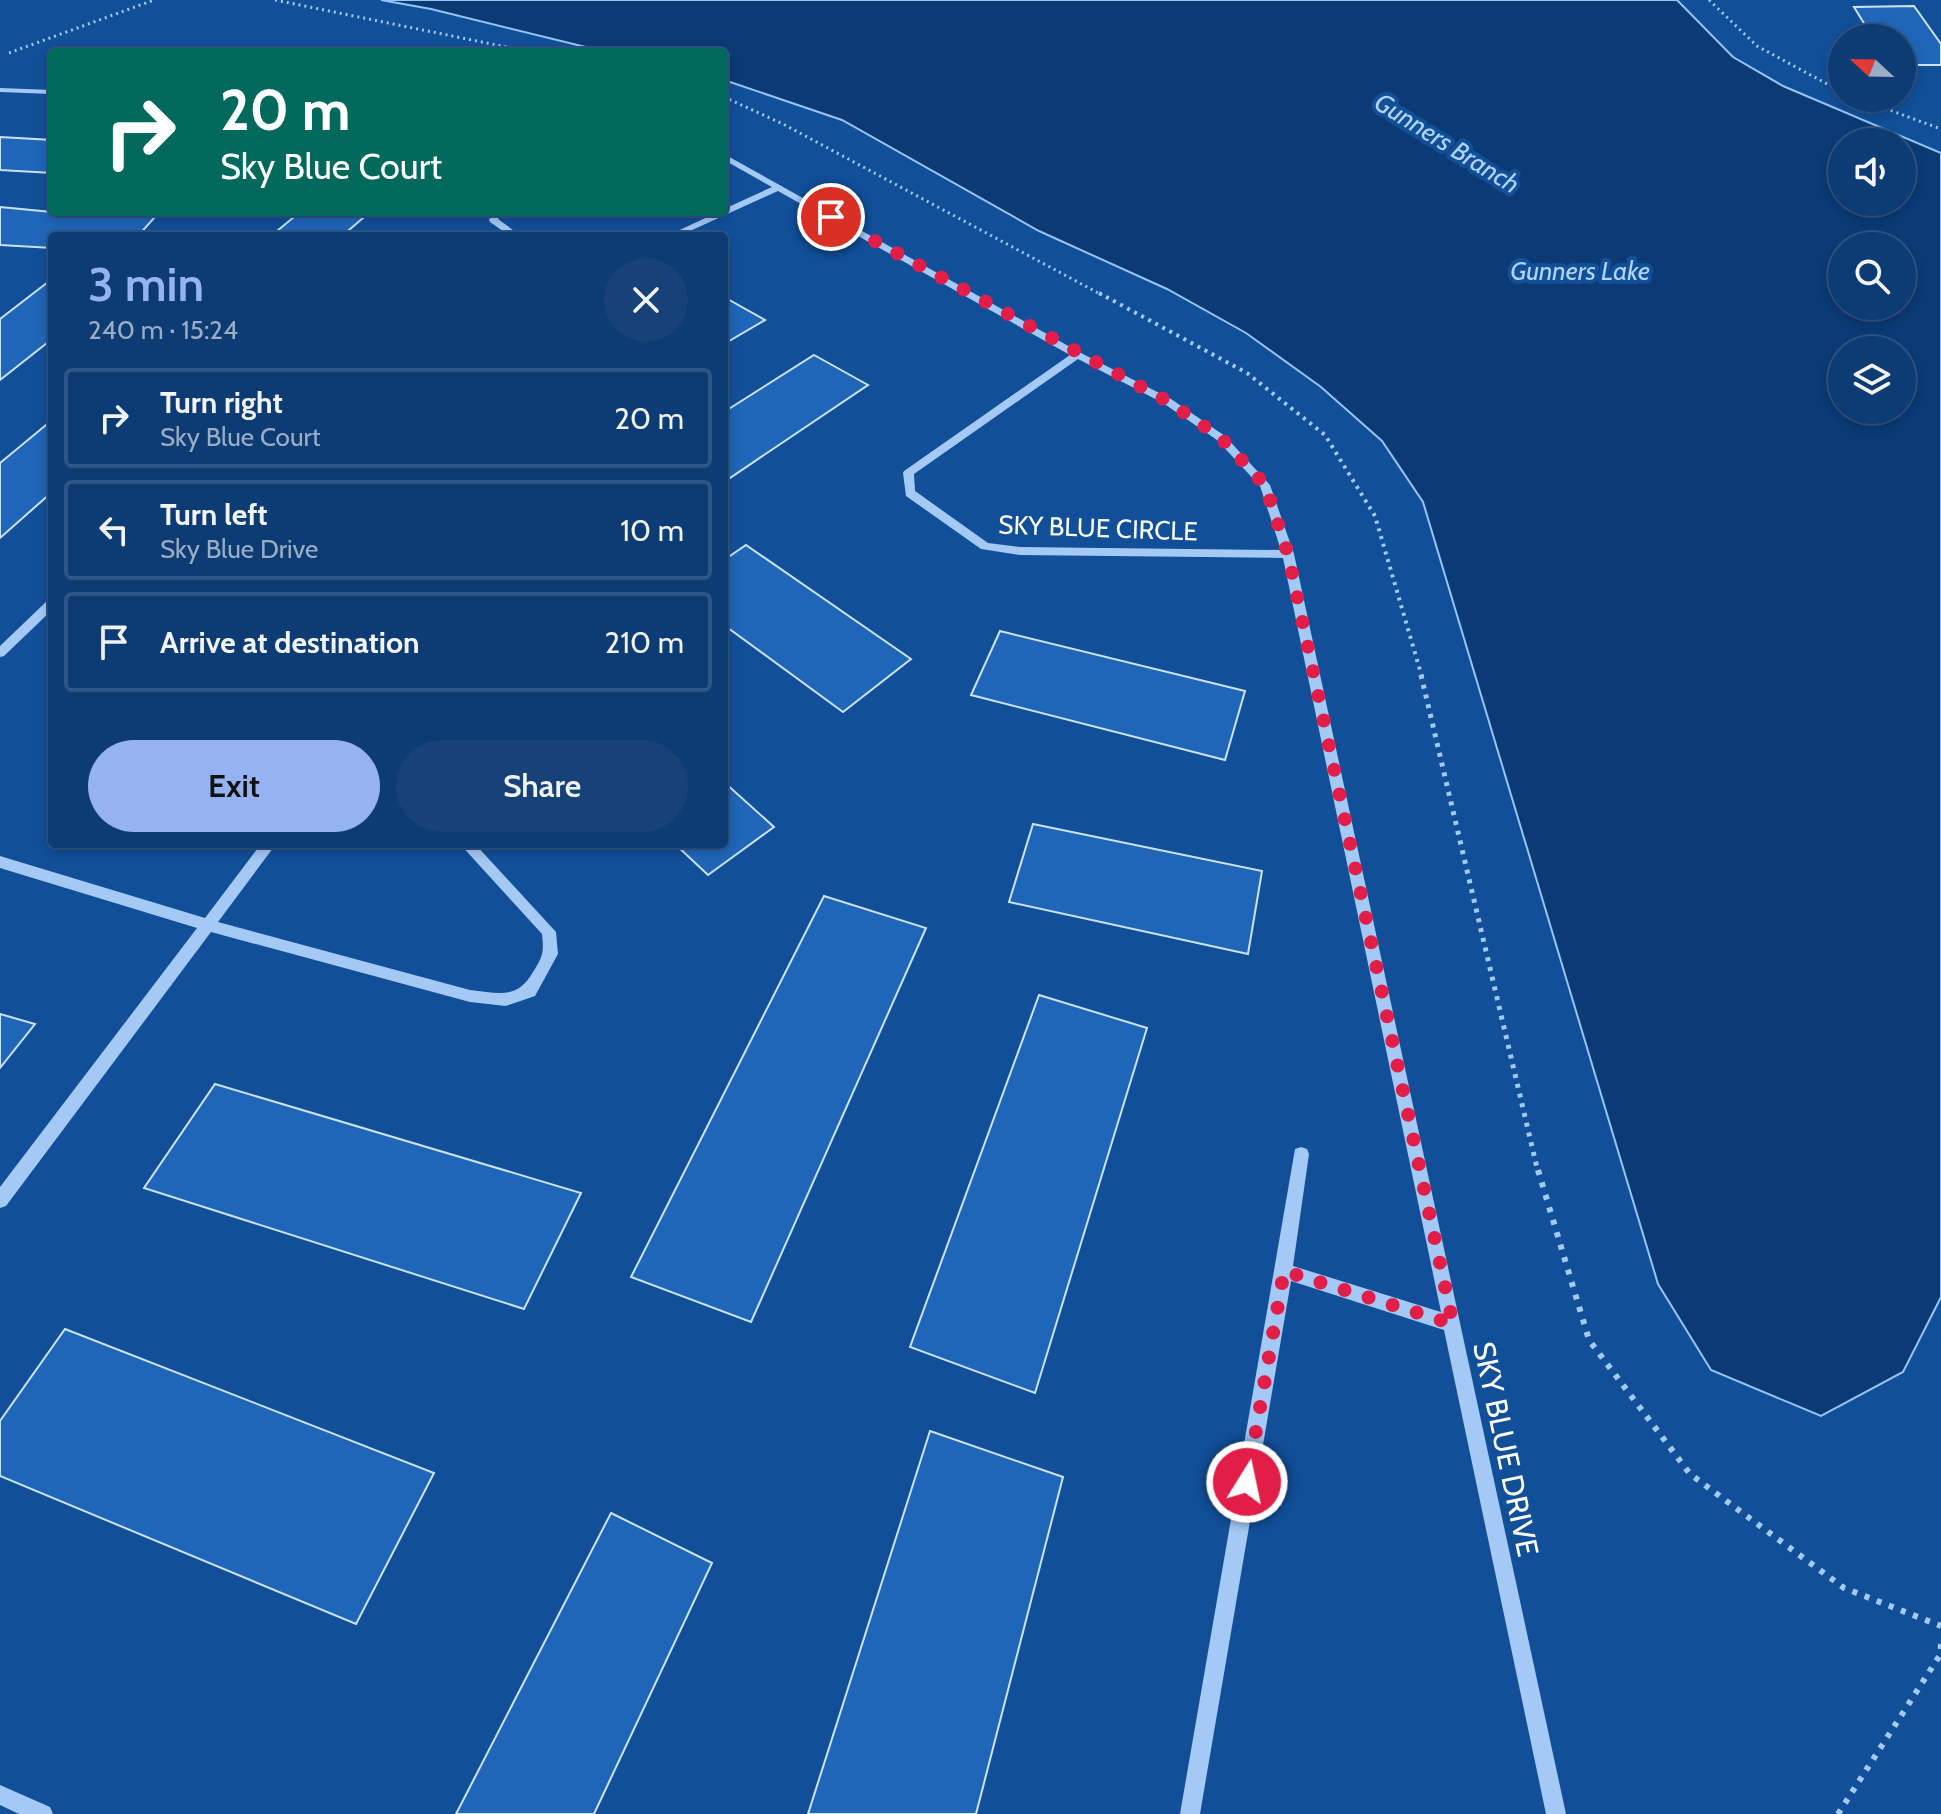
<!DOCTYPE html>
<html lang="en">
<head>
<meta charset="utf-8">
<style>
  :root { --surface:#0d3b73; --page:#164278; --text:#f1f3f6; --muted:#9aadc4; --line:#2d5585; --accent:#95b2f1 }
  body { margin:0; font-family:Cabin,sans-serif; background:var(--page); color:var(--text); height:100vh; display:flex; flex-direction:column; font-size:30px; white-space:nowrap }
  * { box-sizing:border-box; margin:0 }
  p { font-size:26px; color:var(--muted) }
  .icon { flex:none; width:44px; height:44px; fill:none; stroke:currentColor; stroke-width:2; stroke-linecap:round; stroke-linejoin:round }
  .map { position:relative; flex:1; overflow:hidden }
  .side { position:absolute; left:48px; top:232px; width:680px; height:616px; display:flex; flex-direction:column; background:var(--surface); border-radius:8px; box-shadow:0 4px 12px #0003,0 0 0 2px var(--line) }
  .side>* { flex:none }
  .guide { position:absolute; left:48px; top:48px; width:680px; height:168px; border-radius:8px; box-shadow:0 4px 12px #0003,0 0 0 2px var(--line); background:#00695c; color:#fff; overflow:hidden }
  .needle { width:52px; rotate:292deg }
  .controls { position:absolute; left:1828px; top:24px; display:grid; gap:16px }
  .controls a { display:grid; place-items:center; width:88px; height:88px; border-radius:50%; background:var(--surface); box-shadow:0 4px 12px #0003,0 0 0 2px var(--line); font-size:40px }
  .pin { position:absolute; display:grid; place-items:center; width:68px; height:68px; color:#fff; margin:-34px; border:4px solid #fff; border-radius:50%; box-shadow:0 2px 8px #0007 }
  .me { position:absolute; width:88px; margin:-44px; rotate:10deg; stroke-linejoin:round; filter:drop-shadow(0 0 6px #0008) }
  .turn { display:flex; align-items:center; gap:28px; height:168px; padding:0 40px; font-size:36px }
  .turn .icon { width:104px; height:104px; stroke-width:2.5 }
  .turn b { display:block; font-size:56px; line-height:68px }
  .round { display:grid; place-items:center; flex:none; width:84px; height:84px; border-radius:42px; background:var(--page) }
  .summary { display:flex; align-items:center; justify-content:space-between; height:136px; padding:0 40px }
  h1 { font-size:48px; font-weight:600; line-height:60px; color:var(--accent) }
  .button { display:flex; gap:16px; margin-top:auto; padding:16px 40px }
  .button a { flex:1; height:92px; border-radius:48px; background:var(--accent); color:#111; font-size:32px; font-weight:600; line-height:92px; text-align:center }
  .button a+a { background:var(--page); color:var(--text) }
  ul { padding:0; list-style:none }
  li { display:flex; align-items:center; gap:24px; height:100px; margin:0 16px 12px; padding:0 24px; border:4px solid var(--line); border-radius:8px }
  li div { flex:1 }
  li b { display:block; font-size:30px }
  li em { font-style:normal }
  .map>svg:first-child { display:block }
  .water { fill:#0b3a75; stroke:#95c5f7; stroke-width:2; fill-rule:evenodd }
  .building { fill:#1f66b8; stroke:#cce3fe; stroke-width:2 }
  .lines { fill:none; stroke-linecap:round; stroke-linejoin:round }
  .path-far3 { stroke:#a4c9f4; stroke-width:3; stroke-dasharray:2 4; stroke-linecap:butt }
  .path-far2 { stroke:#a4c9f4; stroke-width:4; stroke-dasharray:3 5; stroke-linecap:butt }
  .path-far1 { stroke:#a4c9f4; stroke-width:5; stroke-dasharray:4 6; stroke-linecap:butt }
  .path { stroke:#a4c9f4; stroke-width:6; stroke-dasharray:5 8; stroke-linecap:butt }
  .minor { fill:#a4c9f4; fill-rule:evenodd }
  .route { stroke:#e11d48; stroke-width:14; stroke-dasharray:0 25.2 }
  .labels { text-anchor:middle; dominant-baseline:central; stroke-width:8; stroke-linejoin:round; paint-order:stroke }
  .far-water-label { font-size:26px; font-style:italic; fill:#b0d3fa; stroke:#114f99 }
  .far-street-label { font-size:26px; fill:#fff; stroke:#114f99 }
  .street-label { font-size:30px; fill:#fff; stroke:#114f99 }
</style>
</head>
<body>
<div class="map">
<svg width="1941" height="1814" viewBox="0 0 1941 1814">
  <rect width="100%" height="100%" fill="#114f99"/>
  <path class="water" d="M 381,0 L 1677,0 L 1733,57 L 1783,86 L 1941,153 L 1941,1297 L 1903,1372 L 1821,1416 L 1711,1370 L 1658,1284 L 1423,502 L 1382,441 L 1321,387 L 1246,333 L 1167,289 L 1039,231 L 842,120 L 724,80 L 724,52 L 606,52 L 431,9 ZM 1842,142 L 1902,142 L 1902,202 L 1842,202 ZM 1842,246 L 1902,246 L 1902,306 L 1842,306 ZM 1842,350 L 1902,350 L 1902,410 L 1842,410 Z"/>
  <g class="building">
    <polygon points="1914,6 1941,44 1941,65 1902,65 1902,38 1873,38 1854,7"/>
    <polygon points="0,137 52,140 52,173 0,170"/>
    <polygon points="0,207 52,212 155,217 138,236 52,236 52,248 0,245"/>
    <polygon points="300,212 370,212 342,236 271,236"/>
    <polygon points="48,282 52,283 52,339 0,380 0,319"/>
    <polygon points="724,297 765,320 724,344"/>
    <polygon points="814,355 868,385 724,482 724,412"/>
    <polygon points="52,420 52,492 0,538 0,463"/>
    <polygon points="746,545 911,659 843,712 724,625 724,560"/>
    <polygon points="1000,631 1245,691 1225,760 971,695"/>
    <polygon points="724,782 774,827 708,875 675,844 724,844"/>
    <polygon points="1033,824 1262,871 1248,954 1009,902"/>
    <polygon points="824,896 926,928 751,1322 631,1277"/>
    <polygon points="1039,995 1147,1028 1035,1393 910,1347"/>
    <polygon points="0,1014 35,1024 0,1068"/>
    <polygon points="215,1084 581,1193 524,1309 144,1188"/>
    <polygon points="65,1329 434,1473 356,1624 0,1476 0,1421"/>
    <polygon points="930,1431 1063,1477 976,1814 808,1814"/>
    <polygon points="611,1513 712,1563 594,1814 456,1814"/>
  </g>
  <g class="lines">
    <g class="path-far3">
      <polyline points="275,0 531,52"/>
      <polyline points="1709,0 1757,46 1842,92"/>
      <polyline points="9,53 154,0"/>
      <polyline points="724,97 783,124 1102,295"/>
      <polyline points="1857,98 1941,129"/>
    </g>
    <polyline class="path-far2" points="1099,293 1247,373 1325,435 1375,516 1422,677"/>
    <polyline class="path-far1" points="1421,675 1538,1172"/>
    <g class="path">
      <polyline points="1538,1170 1589,1340 1690,1474 1844,1588 1941,1626"/>
      <polyline points="1838,1814 1940,1655 1941,1644"/>
    </g>
    <g class="minor">
      <polygon points="0,88 52,90 52,94 0,92"/>
      <path d="M 724,154 L 1081,353 L 1171,399 L 1225,436 L 1270,485 L 1294,554 L 1566,1814 L 1546,1814 L 1444,1330 L 1291,1281 L 1200,1814 L 1180,1814 L 1295,1149 L 1301,1147 L 1307,1149 L 1309,1154 L 1293,1266 L 1441,1312 L 1283,558 L 1020,555 L 981,549 L 906,496 L 903,473 L 904,471 L 1070,355 L 778,191 L 679,236 L 667,236 L 718,212 L 724,212 L 724,209 L 772,187 L 724,160 ZM 1078,359 L 1163,403 L 1217,440 L 1260,486 L 1281,550 L 1020,547 L 988,543 L 915,491 L 914,474 Z"/>
      <polygon points="494,212 503,212 498,219 521,236 510,236 490,222 489,220"/>
      <polygon points="52,599 52,610 4,656 0,657 0,646 48,600"/>
      <path d="M 261,844 L 276,844 L 218,922 L 470,990 C 499,993 517,1000 533,972 C 543,956 544,953 542,934 L 460,844 L 475,844 L 556,932 L 558,954 L 535,996 L 506,1006 L 470,1002 L 211,932 L 6,1206 L 0,1208 L 0,1187 L 197,928 L 0,868 L 0,856 L 205,918 Z"/>
      <polygon points="0,1785 50,1807 53,1814 19,1814 0,1805"/>
    </g>
  </g>
  <g class="lines">
    <polyline class="route" points="831,217 1167,401 1221,438 1265,485 1288,554 1453,1324 1284,1271 1247,1482"/>
  </g>
  <g class="labels">
    <g class="far-water-label">
      <text transform="translate(1447 143) rotate(32)">Gunners Branch</text>
      <text x="1580" y="271">Gunners Lake</text>
    </g>
    <g class="far-street-label">
      <text transform="translate(1098 528) rotate(2)">SKY BLUE CIRCLE</text>
    </g>
    <g class="street-label">
      <text transform="translate(1506 1449) rotate(78)">SKY BLUE DRIVE</text>
    </g>
  </g>
</svg>
<div class="controls">
<a><svg class="needle" viewBox="-14 -14 28 28"><path d="M0-13l5 13h-10z" fill="#e53935"/><path d="M0 13l5-13h-10z" fill="#9aadc4"/></svg></a>
<a><svg class="icon" aria-label="sound" viewBox="0 0 24 24"><path d="M4 9h4l5-4v14l-5-4H4zM17 9q2 3 0 6"/></svg></a>
<a><svg class="icon" aria-label="search" viewBox="0 0 24 24"><circle cx="10" cy="10" r="6"/><path d="M15 15l6 6"/></svg></a>
<a><svg class="icon" aria-label="layers" viewBox="0 0 24 24"><path d="M12 4l9 5-9 5-9-5zM3 14l9 5 9-5"/></svg></a>
</div>
<div class="pin" style="left:831px;top:217px;background:#d93025"><svg class="icon" aria-label="arrive" viewBox="0 0 24 24"><path d="M6 21V4h12l-3 4 3 4H6"/></svg></div>
<svg class="me" style="left:1247px;top:1482px" viewBox="-20 -20 40 40"><circle r="17" fill="#e11d48" stroke="#fff" stroke-width="3"/><path d="M0-11L8 9 0 5-8 9z" fill="#fff"/></svg>
<div class="guide">
<div class="turn"><svg class="icon" aria-label="right" viewBox="0 0 24 24"><path d="M7 20v-9h11M14 6l5 5-5 5"/></svg><div><b>20 m</b>Sky Blue Court</div></div>
</div>
<section class="side">
<div class="summary"><div><h1>3 min</h1><p>240 m · 15:24</p></div><a class="round"><svg class="icon" aria-label="close" viewBox="0 0 24 24"><path d="M6 6l12 12M18 6L6 18"/></svg></a></div>
<ul>
<li><svg class="icon" aria-label="right" viewBox="0 0 24 24"><path d="M7 20v-9h11M14 6l5 5-5 5"/></svg><div><b>Turn right</b><p>Sky Blue Court</p></div><em>20 m</em></li>
<li><svg class="icon" aria-label="left" viewBox="0 0 24 24"><path d="M17 20v-9H6M10 6l-5 5 5 5"/></svg><div><b>Turn left</b><p>Sky Blue Drive</p></div><em>10 m</em></li>
<li><svg class="icon" aria-label="arrive" viewBox="0 0 24 24"><path d="M6 21V4h12l-3 4 3 4H6"/></svg><div><b>Arrive at destination</b></div><em>210 m</em></li>
</ul>
<div class="button"><a>Exit</a><a>Share</a></div>
</section>
</div>
</body>
</html>
